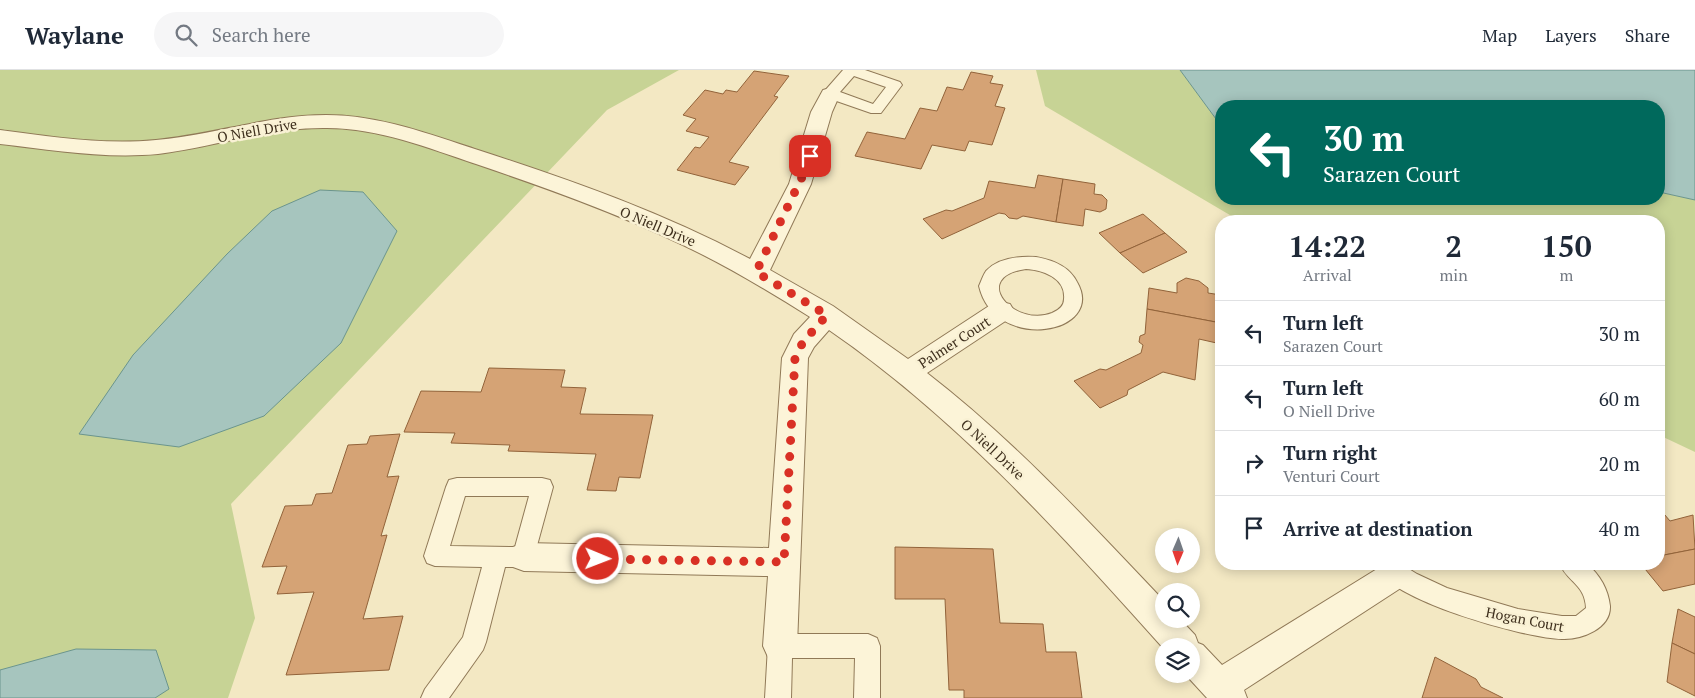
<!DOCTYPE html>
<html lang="en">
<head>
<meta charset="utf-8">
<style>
  :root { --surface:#fff; --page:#f6f6f7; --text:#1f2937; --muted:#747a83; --line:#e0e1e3 }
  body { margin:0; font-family:"PT Serif",serif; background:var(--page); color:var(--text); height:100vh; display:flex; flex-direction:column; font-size:19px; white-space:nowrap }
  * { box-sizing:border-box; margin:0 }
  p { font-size:16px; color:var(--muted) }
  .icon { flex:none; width:28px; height:28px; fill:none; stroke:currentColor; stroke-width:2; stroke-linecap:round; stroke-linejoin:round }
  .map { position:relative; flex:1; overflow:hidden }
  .panel { position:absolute; left:1215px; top:145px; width:450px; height:355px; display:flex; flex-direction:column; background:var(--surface); border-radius:20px; box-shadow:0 2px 12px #0003 }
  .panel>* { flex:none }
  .banner { position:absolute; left:1215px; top:30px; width:450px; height:105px; border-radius:20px; box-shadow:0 2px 12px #0003; background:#00695c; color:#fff; overflow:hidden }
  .needle { width:32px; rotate:182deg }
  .tools { position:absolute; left:1155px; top:458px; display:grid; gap:10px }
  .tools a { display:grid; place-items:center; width:45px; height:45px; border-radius:50%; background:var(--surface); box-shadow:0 2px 12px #0003; font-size:25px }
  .pin { position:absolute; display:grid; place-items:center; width:42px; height:42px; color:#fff; margin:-21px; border-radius:10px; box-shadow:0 2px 8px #0006 }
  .me { position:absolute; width:55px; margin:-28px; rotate:91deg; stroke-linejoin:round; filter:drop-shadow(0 0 4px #0008) }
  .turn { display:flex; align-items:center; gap:18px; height:105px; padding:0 25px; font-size:22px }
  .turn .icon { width:65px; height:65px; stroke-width:2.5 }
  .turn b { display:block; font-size:35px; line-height:42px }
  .eta { display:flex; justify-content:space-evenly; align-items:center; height:85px; text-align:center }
  .eta b { font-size:30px; font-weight:800; line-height:35px }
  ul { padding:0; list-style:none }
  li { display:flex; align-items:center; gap:15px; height:65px; padding:0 25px; border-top:1px solid var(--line) }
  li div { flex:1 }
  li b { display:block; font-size:19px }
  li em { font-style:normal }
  header { display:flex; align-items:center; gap:30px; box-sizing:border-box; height:70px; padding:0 25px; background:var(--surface); border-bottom:1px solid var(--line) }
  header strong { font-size:24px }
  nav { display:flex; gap:28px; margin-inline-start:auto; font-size:18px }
  .search { width:350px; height:45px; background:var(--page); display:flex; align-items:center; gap:12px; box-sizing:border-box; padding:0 18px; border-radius:28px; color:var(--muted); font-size:19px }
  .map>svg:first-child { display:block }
  .green { fill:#c7d395 }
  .water { fill:#a6c5be; stroke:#6b958d }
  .building { fill:#d5a375; stroke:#92633a }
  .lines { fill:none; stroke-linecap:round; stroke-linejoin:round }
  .service-casing { stroke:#907957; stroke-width:2 }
  .minor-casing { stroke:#907957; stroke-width:2 }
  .service { fill:#fcf4d8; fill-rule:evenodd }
  .minor { fill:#fcf4d8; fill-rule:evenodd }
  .route { stroke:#d93025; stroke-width:9; stroke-dasharray:0 16.2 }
  .labels { text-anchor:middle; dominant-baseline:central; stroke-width:5; stroke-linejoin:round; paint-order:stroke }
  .street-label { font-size:14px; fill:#3e2f1d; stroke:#f9f1d4 }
</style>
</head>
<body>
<header>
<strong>Waylane</strong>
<div class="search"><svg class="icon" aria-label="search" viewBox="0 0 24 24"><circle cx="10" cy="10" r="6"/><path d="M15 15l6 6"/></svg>Search here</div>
<nav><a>Map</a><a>Layers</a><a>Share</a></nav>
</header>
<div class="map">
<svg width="1695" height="628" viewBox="0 0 1695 628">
  <rect width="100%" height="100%" fill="#f3e8c3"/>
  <g class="green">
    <polygon points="0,0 679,0 607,40 231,434 255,548 228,628 0,628"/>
    <polygon points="1036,0 1180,0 1216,49 1221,51 1221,129 1659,129 1659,122 1695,130 1695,382 1659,365 1659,151 1240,151 1045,36"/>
  </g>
  <g class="water">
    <polygon points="1180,0 1695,0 1695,130 1659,122 1659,36 1221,36 1221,51 1216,49"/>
    <polygon points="320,120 363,122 397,161 341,273 264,346 179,377 79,364 133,285 227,184 272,141"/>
    <polygon points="76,579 156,580 169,619 155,628 0,628 0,600"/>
  </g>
  <g class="building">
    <polygon points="754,1 789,6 774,26 778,27 729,92 749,97 735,115 677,100 695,77 700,78 709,67 686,61 696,49 683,45 705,20 723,24 726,20 737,22"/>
    <polygon points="971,2 993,6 990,13 1003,15 995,36 1005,38 992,75 969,71 965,81 932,75 921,99 855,86 867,62 905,69 920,38 937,41 947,17 963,20"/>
    <polygon points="1038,105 1063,109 1056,152 1023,146 1017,149 1009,148 1005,144 999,143 942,169 923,149 946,140 952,141 984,128 989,111 1035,118"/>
    <polygon points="1063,109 1095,114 1094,124 1102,125 1107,130 1106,139 1100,142 1085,139 1083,156 1056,152"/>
    <polygon points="1143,144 1165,163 1120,183 1099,163"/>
    <polygon points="1165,163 1187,182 1143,203 1120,183"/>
    <polygon points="1186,208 1199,211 1208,218 1208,223 1221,225 1221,253 1147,239 1149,218 1177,223 1177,213"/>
    <polygon points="1147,239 1221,253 1221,274 1199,269 1195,310 1163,302 1128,320 1127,325 1100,338 1074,311 1100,299 1106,300 1141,283 1143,275 1139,272 1140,266 1145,264"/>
    <polygon points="489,298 565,300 561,317 586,318 580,344 653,345 640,408 619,407 616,421 587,420 596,384 508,381 510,375 451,373 455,363 404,362 421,321 481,322"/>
    <polygon points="400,364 387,407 399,406 381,466 387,465 363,549 403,546 389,600 286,605 314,522 277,524 287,496 262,497 285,436 312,435 316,424 332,423 348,375 367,374 370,366"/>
    <polygon points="1659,438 1670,451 1693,445 1695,479 1659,486"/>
    <polygon points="895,477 993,479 1000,553 1043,554 1046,582 1076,582 1082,628 964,628 964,620 949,620 945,529 895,529"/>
    <polygon points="1695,479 1695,514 1663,521 1641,494 1659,494 1659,486"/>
    <polygon points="1678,539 1695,547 1695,584 1672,573"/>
    <polygon points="1672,573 1695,584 1695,626 1667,612"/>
    <polygon points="1435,587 1476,609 1481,617 1503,628 1422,628"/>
  </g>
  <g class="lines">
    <defs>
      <g id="service">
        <path d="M 843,0 L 865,0 L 900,12 L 902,15 L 881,43 L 871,43 L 825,27 L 822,24 ZM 854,6 L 886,17 L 873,34 L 840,22 Z"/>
        <path d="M 1036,187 C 1053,190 1069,196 1077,212 C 1107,264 995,284 979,216 C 981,212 983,205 986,201 C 998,188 1020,186 1036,187 ZM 1026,199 C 1043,200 1066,208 1064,229 C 1064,236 1059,240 1052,243 C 1014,258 969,207 1026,199 Z"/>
        <path d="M 457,408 L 542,408 L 550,410 L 553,417 L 532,494 L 524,497 L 505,497 L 486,572 L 483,580 L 449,628 L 421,628 L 425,619 L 463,567 L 482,497 L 435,496 L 427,493 L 424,486 L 446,417 L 449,410 ZM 465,426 L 529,426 L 515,477 L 450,476 Z"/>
        <path d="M 1373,494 L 1401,494 L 1417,504 L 1447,518 L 1518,539 L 1562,546 L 1576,546 L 1586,538 C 1585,514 1567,512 1560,494 L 1587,494 C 1600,505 1608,519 1610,536 C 1611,559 1581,570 1562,569 C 1524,568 1387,530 1373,494 Z"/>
        <polygon points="780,564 868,564 877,568 880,576 880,628 854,628 855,588 792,588 791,628 765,628 768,576 771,568"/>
      </g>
      <path id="minor" d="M 830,18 L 837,20 L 840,24 L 832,42 L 811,114 L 770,200 L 833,236 L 908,289 L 992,234 L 1001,232 L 1010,234 L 1014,241 L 1010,248 L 927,303 C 1014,370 1089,452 1164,531 L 1164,549 L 1180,549 L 1195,565 L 1198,573 L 1203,575 L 1222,595 L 1385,494 L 1407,494 L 1412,504 L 1407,514 L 1244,620 L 1247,628 L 1207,628 L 1185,604 L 1191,604 L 1191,576 L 1164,576 L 1164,579 C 1060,463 957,348 829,260 L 814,277 L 808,288 L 797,576 L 792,587 L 780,592 L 768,587 L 763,576 L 768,506 L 524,501 L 513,497 L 508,487 L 513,477 L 524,473 L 769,478 L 782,288 L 794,264 L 810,247 C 769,221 727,196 683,175 C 616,143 546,118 476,94 C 428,78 379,58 327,58 C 270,57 214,77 158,84 C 105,89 52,80 0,74 L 0,60 C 52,67 104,75 156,70 C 213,65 268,45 326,45 C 379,45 429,64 478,80 C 571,110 664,143 750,189 L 789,114 L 811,42 L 823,20 Z"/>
    </defs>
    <use href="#service" class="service-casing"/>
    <use href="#minor" class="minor-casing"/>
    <use href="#service" class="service"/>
    <use href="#minor" class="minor"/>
  </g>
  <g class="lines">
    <polyline class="route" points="598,489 784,492 795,288 803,272 827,245 756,202 804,103 810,86"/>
  </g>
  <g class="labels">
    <g class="street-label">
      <text transform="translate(257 60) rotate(-10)">O Niell Drive</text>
      <text transform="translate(658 156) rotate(23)">O Niell Drive</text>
      <text transform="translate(954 272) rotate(-33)">Palmer Court</text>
      <text transform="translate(993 379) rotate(43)">O Niell Drive</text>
      <text transform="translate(1525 549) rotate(11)">Hogan Court</text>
    </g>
  </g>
</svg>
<div class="tools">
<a><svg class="needle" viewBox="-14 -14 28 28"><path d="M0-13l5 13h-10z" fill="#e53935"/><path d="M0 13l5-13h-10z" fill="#747a83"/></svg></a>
<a><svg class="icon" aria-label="search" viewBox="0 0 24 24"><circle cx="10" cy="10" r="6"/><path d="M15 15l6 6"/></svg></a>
<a><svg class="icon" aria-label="layers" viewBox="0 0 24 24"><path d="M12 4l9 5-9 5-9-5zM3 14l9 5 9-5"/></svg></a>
</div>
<div class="pin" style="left:810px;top:86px;background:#d93025"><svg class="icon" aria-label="arrive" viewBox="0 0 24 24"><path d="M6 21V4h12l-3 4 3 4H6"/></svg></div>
<svg class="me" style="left:598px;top:489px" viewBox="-20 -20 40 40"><circle r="17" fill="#d93025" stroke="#fff" stroke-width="3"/><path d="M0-11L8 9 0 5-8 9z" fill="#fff"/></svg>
<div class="banner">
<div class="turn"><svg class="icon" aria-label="left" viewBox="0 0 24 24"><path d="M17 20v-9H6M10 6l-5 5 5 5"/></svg><div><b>30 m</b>Sarazen Court</div></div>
</div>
<section class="panel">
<div class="eta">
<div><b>14:22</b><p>Arrival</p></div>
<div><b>2</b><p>min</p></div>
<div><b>150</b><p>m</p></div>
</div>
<ul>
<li><svg class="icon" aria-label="left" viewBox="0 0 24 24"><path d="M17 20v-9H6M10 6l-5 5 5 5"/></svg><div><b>Turn left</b><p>Sarazen Court</p></div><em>30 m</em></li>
<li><svg class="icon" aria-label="left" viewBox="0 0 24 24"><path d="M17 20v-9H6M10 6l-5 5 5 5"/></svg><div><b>Turn left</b><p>O Niell Drive</p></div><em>60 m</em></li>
<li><svg class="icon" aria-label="right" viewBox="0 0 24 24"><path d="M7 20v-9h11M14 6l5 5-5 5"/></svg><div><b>Turn right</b><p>Venturi Court</p></div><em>20 m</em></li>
<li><svg class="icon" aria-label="arrive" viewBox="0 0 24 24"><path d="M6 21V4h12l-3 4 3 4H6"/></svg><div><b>Arrive at destination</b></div><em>40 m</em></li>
</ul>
</section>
</div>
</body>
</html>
